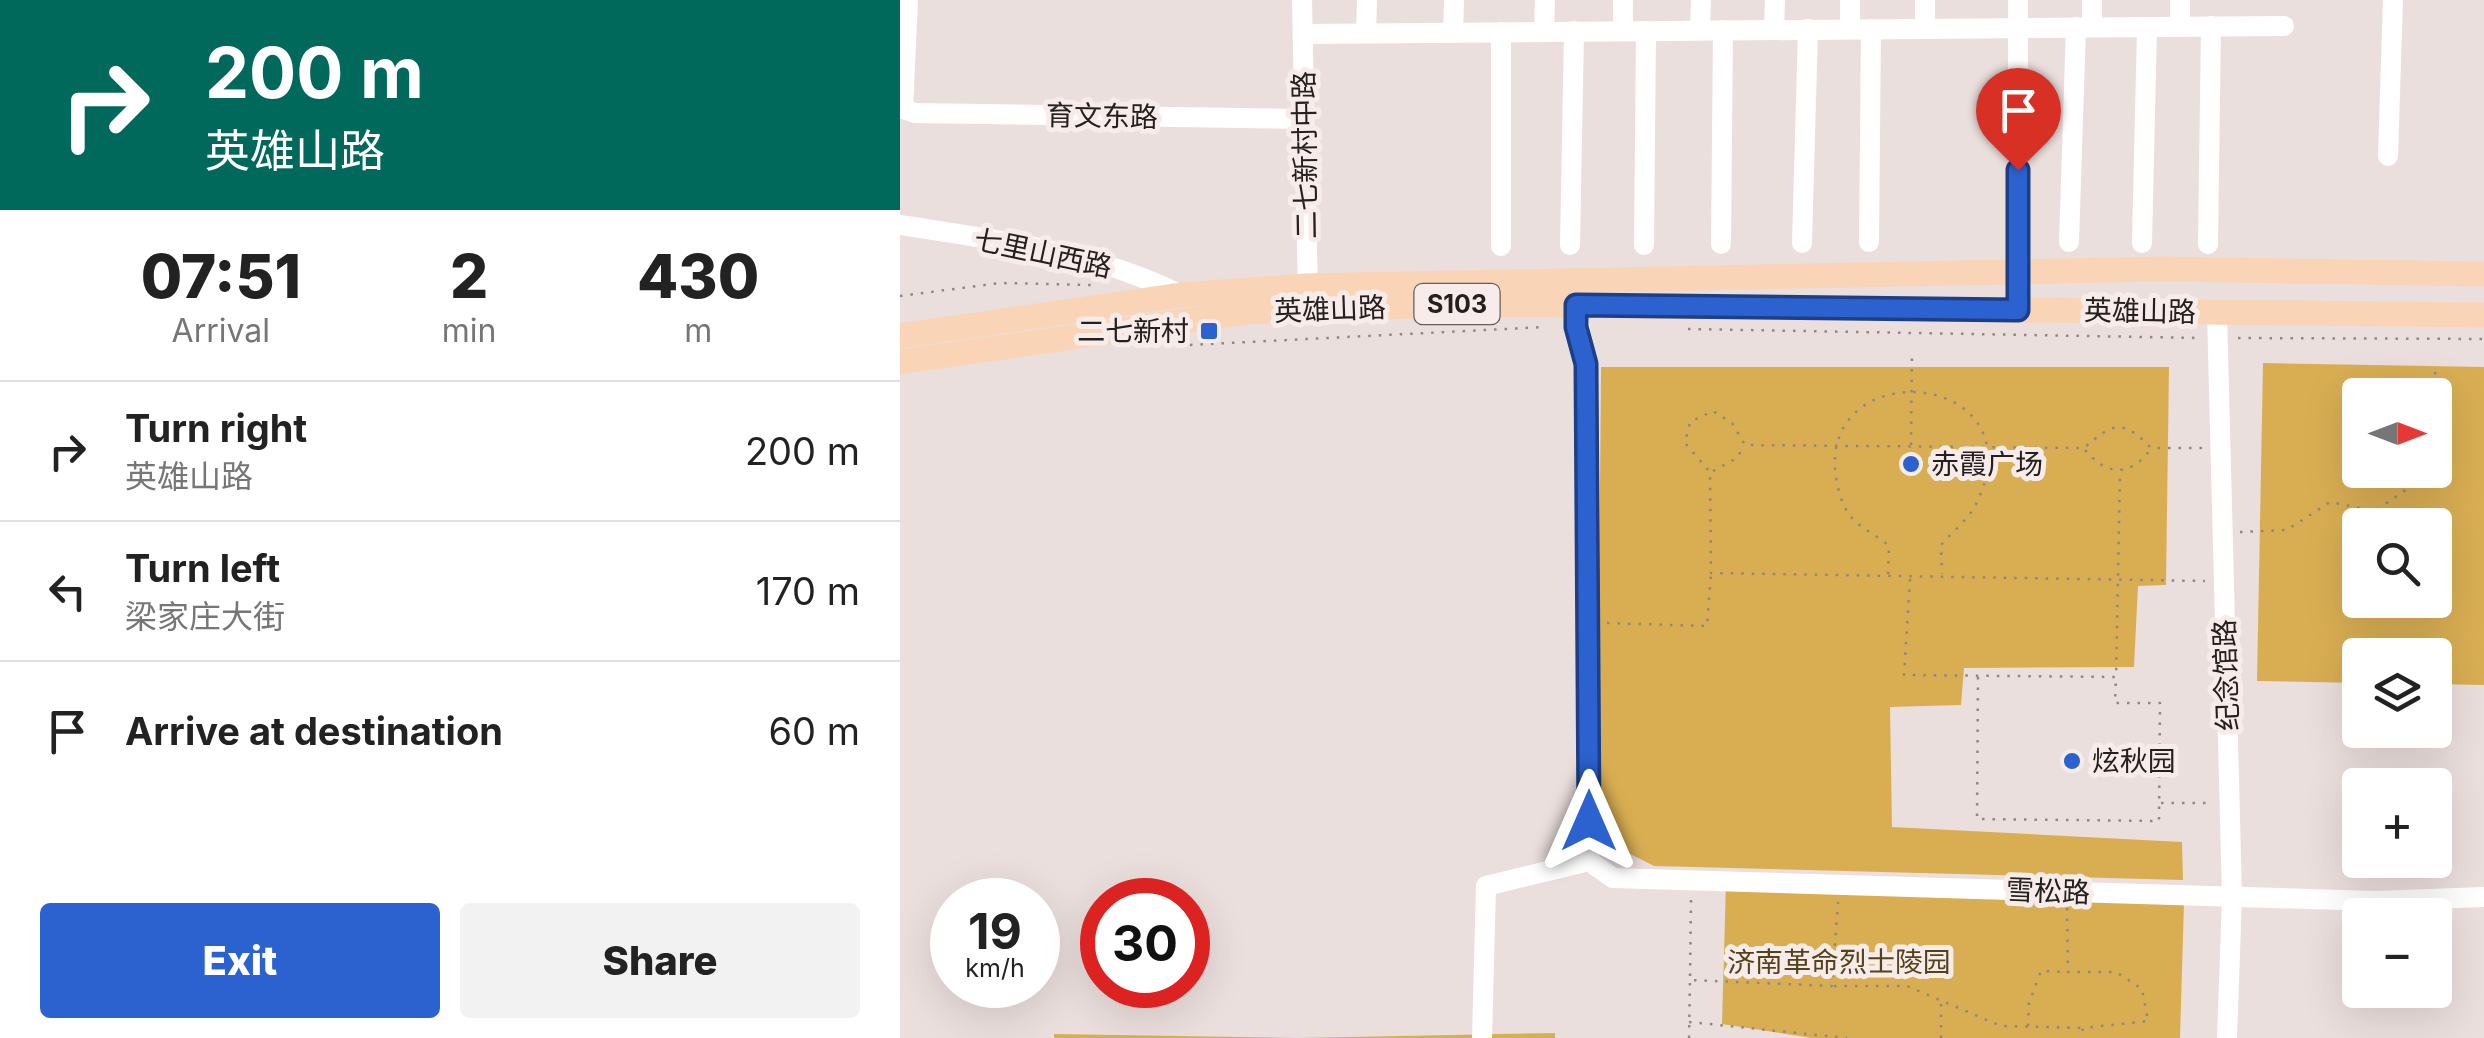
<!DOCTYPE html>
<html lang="en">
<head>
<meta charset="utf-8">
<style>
  :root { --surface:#fff; --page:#f2f2f2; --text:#222; --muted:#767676; --line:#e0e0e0; --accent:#2c61d0 }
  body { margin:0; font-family:Inter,"Noto Sans SC",sans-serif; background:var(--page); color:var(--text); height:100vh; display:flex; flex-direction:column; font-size:38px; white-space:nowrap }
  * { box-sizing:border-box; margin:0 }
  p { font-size:32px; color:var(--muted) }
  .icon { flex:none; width:55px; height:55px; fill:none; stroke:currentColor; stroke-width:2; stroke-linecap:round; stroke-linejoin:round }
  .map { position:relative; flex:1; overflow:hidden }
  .panel { display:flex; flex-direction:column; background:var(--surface); width:900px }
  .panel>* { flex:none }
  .hud { background:#00695c; color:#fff; overflow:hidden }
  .needle { width:65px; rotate:90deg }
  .fabs { position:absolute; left:1442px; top:378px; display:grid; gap:20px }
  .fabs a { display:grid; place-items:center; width:110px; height:110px; border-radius:10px; background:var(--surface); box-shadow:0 10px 40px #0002; font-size:50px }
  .speed { position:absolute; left:30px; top:878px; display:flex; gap:20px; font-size:50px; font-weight:700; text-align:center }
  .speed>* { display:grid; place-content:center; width:130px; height:130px; border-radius:50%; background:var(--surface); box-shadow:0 10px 40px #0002; line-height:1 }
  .speed small { font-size:25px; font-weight:400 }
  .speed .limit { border:15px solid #d22; background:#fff; color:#111 }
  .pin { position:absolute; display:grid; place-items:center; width:85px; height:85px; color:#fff; margin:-102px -42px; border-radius:50% 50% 50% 0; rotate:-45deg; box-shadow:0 0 10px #0007 }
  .pin .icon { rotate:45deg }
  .me { position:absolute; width:110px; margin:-55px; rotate:0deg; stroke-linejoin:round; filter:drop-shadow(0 0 8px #0008) }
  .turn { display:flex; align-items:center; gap:35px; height:210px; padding:0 40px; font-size:45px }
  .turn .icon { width:130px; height:130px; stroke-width:2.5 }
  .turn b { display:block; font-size:70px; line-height:85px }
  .eta { display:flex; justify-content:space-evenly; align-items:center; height:170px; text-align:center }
  .eta b { font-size:60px; font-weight:800; line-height:70px }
  .action { display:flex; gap:20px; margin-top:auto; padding:20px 40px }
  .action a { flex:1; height:115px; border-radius:10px; background:var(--accent); color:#fff; font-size:40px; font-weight:800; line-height:115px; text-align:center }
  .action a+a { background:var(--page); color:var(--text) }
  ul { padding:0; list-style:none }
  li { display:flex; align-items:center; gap:30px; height:140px; padding:0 40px; border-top:2px solid var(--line) }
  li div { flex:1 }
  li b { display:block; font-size:38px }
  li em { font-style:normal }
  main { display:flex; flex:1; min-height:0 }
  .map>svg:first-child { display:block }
  .green { fill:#d9ae53; fill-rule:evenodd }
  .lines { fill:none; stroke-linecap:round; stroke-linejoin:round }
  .path { stroke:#8f8685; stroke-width:2.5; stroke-dasharray:2.5 8; stroke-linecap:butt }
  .minor { stroke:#fff; stroke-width:20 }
  .major { stroke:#fad4b7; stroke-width:25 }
  .route-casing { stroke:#1d3f87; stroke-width:25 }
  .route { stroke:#2c61d0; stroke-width:18 }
  .poi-dot { fill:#2c61d0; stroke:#f8ecea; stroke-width:4 }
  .labels { text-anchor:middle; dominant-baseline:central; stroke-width:10; stroke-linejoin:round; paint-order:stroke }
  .shield { fill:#f8ecea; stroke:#645d5d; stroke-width:2.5 }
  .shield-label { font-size:25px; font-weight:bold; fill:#252020 }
  .street-label { font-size:28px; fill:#252020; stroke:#f8ecea }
  .poi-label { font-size:28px; fill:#252020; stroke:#f8ecea; text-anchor:start }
  .park-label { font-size:28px; fill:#55421a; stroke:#f8ecea }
</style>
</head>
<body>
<main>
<section class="panel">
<div class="hud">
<div class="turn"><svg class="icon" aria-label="right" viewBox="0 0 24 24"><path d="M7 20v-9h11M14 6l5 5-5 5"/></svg><div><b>200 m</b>英雄山路</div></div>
</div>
<div class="eta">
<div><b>07:51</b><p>Arrival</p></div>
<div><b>2</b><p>min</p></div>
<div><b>430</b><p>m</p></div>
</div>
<ul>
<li><svg class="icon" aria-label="right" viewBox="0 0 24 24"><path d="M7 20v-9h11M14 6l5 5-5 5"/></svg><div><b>Turn right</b><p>英雄山路</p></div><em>200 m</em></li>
<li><svg class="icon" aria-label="left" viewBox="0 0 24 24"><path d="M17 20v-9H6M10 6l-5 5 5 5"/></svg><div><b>Turn left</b><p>梁家庄大街</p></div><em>170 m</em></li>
<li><svg class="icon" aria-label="arrive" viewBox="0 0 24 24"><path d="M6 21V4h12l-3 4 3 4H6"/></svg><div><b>Arrive at destination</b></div><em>60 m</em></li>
</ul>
<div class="action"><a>Exit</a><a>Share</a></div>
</section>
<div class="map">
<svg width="1584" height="1038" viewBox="0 0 1584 1038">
  <rect width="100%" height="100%" fill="#ebdfdd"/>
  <g class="green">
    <path d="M 1363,363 L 1584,367 L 1584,685 L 1535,684 L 1535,655 L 1460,655 L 1460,683 L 1357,681 ZM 1460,395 L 1535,395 L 1535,470 L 1460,470 ZM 1460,525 L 1535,525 L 1535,600 L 1460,600 Z"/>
    <polygon points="701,367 1269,367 1266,585 1238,586 1234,667 1064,668 1061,705 990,707 992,827 1282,842 1283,880 754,866 697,837"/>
    <polygon points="826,882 1284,903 1280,1038 912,1038 822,1024"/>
    <polygon points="655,1033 655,1038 154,1038 154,1034 398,1038"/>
  </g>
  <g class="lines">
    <g class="path">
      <polyline points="0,296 100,283 194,285"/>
      <polyline points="788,329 1300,338"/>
      <polyline points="1338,338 1584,339"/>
      <polyline points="269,346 645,327"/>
      <polyline points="1531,395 1537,364"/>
      <polyline points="1011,445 1012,351"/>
      <path d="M 1302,448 L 1251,448 C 1222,418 1213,423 1184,448 L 845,445 L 832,423 L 813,411 L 790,422 L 785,443 L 810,472 L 811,573 L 1305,581"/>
      <path d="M 1185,450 C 1206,475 1229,478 1250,450"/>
      <polyline points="813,471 837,458 844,446"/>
      <polyline points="1340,532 1387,530 1430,502 1475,511 1510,487 1514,470"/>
      <path d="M 988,574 L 989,546 C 978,536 962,529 952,518 C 941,506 936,483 935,468 C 929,351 1140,374 1076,504 C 1069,519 1052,532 1041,545 L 1042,574"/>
      <polyline points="1010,579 1004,675 1216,677 1220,472"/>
      <polyline points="707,623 807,626 811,574"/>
      <polyline points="1078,677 1077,819 1259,821 1260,703 1215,703 1216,677"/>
      <polyline points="1261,803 1308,803"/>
      <polyline points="791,900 790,980 932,986 938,902"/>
      <polyline points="1167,908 1168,972 1216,972 1242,989 1248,1021 1183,1028 1181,1038"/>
      <polyline points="934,986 1007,986 1101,1026 1183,1028"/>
      <polyline points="789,1022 947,1038"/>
      <polyline points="1128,1026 1129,1003 1141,971 1166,972"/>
      <polyline points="789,1038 790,980"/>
      <polyline points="1041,1038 1041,1000"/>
    </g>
    <g class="minor">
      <polyline points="402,0 408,298"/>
      <polyline points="1118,0 1118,310"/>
      <polyline points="1192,0 1192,27"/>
      <polyline points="1280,27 1280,0"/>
      <polyline points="1025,28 1025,0"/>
      <polyline points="950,29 950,0"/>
      <polyline points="800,30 801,0"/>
      <polyline points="874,30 875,0"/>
      <polyline points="723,31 723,0"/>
      <polyline points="601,32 601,246"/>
      <polyline points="644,32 645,0"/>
      <polyline points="466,33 467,0"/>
      <polyline points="553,33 554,0"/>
      <polyline points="403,34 1384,26"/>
      <polyline points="0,108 15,113 404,119"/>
      <polyline points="3,109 8,0"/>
      <polyline points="1488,156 1493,0"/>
      <path d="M 0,225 C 96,240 194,251 281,295"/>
      <polyline points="969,242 971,29"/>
      <polyline points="1169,242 1176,27"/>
      <polyline points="902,243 908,29"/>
      <polyline points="1242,243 1247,27"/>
      <polyline points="821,244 823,30"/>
      <polyline points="1308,244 1311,26"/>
      <polyline points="670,245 674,31"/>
      <polyline points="744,245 746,31"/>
      <polyline points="676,305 686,364 689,861 713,878 1475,901 1584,897"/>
      <polyline points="1317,312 1332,897 1327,1038"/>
      <polyline points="582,1038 586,886 689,861"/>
    </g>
    <g class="major">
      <polyline points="0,336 281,295 405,286 1262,269 1584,274"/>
      <polyline points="0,362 347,312 567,304 1584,315"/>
    </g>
  </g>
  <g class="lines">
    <defs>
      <polyline id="route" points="689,821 686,364 676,327 676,305 1118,310 1118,170"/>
    </defs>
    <use href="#route" class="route-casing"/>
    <use href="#route" class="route"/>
  </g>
  <g class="poi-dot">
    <rect x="299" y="321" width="20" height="20" rx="5"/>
    <circle cx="1011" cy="464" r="10"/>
    <circle cx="1172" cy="761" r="10"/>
  </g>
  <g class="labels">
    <rect class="shield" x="514.5" y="284" width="85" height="40" rx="8"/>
    <g class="shield-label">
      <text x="557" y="304">S103</text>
    </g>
    <g class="street-label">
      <text transform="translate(202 116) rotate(1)">育文东路</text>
      <text transform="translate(405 155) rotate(-91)">二七新村中路</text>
      <text transform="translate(143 253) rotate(12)">七里山西路</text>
      <text transform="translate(430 309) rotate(-2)">英雄山路</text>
      <text transform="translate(1240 311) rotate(1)">英雄山路</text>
      <text transform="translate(1326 675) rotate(-92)">纪念馆路</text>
      <text transform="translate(1148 891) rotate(2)">雪松路</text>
    </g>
    <g class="poi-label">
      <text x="289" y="331" text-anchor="end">二七新村</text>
      <text x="1031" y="464">赤霞广场</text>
      <text x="1192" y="761">炫秋园</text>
    </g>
    <g class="park-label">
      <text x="939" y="962">济南革命烈士陵园</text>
    </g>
  </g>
</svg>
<div class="fabs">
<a><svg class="needle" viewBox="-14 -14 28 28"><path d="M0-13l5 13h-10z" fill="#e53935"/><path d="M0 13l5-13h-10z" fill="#767676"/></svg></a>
<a><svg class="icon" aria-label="search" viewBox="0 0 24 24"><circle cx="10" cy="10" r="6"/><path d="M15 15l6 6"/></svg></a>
<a><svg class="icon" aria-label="layers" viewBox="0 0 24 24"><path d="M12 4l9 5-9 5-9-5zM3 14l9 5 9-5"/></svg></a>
<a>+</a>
<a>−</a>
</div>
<div class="speed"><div>19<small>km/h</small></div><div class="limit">30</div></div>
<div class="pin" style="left:1118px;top:170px;background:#d93025"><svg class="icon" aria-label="arrive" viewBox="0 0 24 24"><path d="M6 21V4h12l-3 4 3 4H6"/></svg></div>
<svg class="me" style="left:689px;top:821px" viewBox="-20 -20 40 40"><path d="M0-17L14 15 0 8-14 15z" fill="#2c61d0" stroke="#fff" stroke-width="4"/></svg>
</div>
</main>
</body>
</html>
